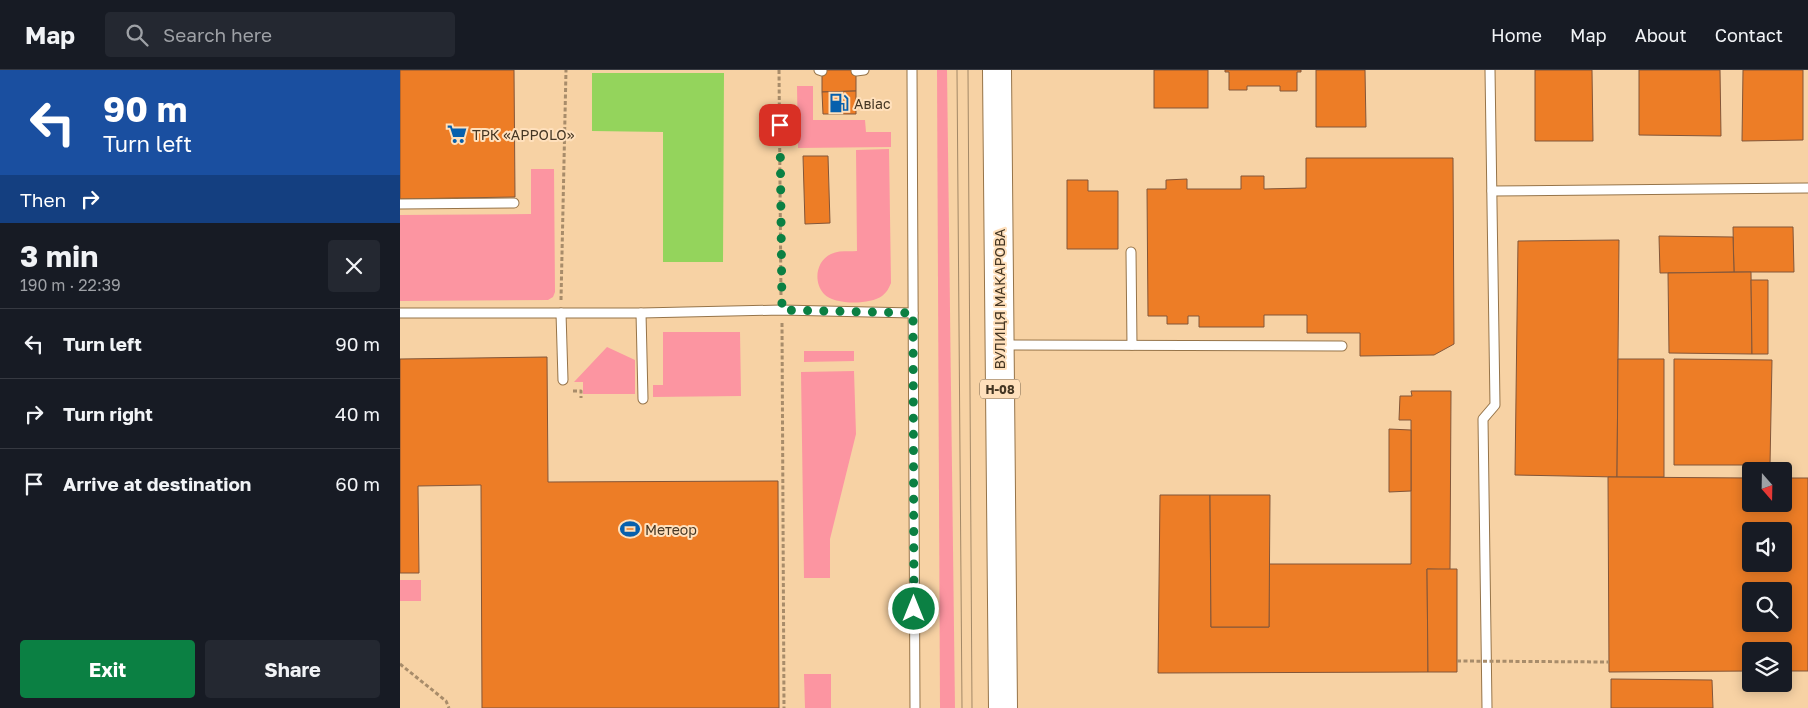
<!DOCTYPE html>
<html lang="en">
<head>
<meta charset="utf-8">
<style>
  :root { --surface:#171b24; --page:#242831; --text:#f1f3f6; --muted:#9ea1a6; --line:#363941; --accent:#0b8043 }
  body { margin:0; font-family:"Golos Text",sans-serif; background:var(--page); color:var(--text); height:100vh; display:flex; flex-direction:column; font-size:19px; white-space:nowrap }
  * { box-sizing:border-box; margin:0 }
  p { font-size:16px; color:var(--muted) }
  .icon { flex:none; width:28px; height:28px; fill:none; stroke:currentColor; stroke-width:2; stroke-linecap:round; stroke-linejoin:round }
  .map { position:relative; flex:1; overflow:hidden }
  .drawer { display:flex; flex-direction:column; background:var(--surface); width:400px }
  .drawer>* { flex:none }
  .banner { background:#1a4fa0; color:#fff; overflow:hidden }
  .needle { width:32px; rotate:160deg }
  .fabs { position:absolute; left:1342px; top:392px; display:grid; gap:10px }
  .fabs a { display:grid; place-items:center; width:50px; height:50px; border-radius:5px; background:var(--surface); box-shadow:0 2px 12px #0003; font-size:25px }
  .pin { position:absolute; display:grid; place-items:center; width:42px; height:42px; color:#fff; margin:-21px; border-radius:10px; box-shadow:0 2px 8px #0006 }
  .me { position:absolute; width:55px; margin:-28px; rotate:0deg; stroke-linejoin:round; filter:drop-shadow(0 0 4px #0008) }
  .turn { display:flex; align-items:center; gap:18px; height:105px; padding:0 20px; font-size:22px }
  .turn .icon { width:65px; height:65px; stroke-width:2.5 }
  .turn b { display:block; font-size:35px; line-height:42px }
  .then { display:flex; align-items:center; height:48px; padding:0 20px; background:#0003; gap:10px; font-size:19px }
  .round { display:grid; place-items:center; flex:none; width:52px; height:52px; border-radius:5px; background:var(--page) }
  .summary { display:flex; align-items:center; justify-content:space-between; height:85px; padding:0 20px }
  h1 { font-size:30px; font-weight:700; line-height:38px }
  .cta { display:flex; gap:10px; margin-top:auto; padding:10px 20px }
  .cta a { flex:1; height:58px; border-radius:5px; background:var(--accent); color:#fff; font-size:20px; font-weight:700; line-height:58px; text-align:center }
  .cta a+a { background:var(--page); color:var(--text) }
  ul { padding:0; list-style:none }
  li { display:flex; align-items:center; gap:15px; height:70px; padding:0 20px; border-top:1px solid var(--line) }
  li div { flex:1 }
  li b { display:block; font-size:19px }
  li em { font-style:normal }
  header { display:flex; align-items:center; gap:30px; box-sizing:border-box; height:70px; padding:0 25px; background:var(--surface); border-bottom:1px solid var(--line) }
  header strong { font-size:24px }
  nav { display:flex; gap:28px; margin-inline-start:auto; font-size:18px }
  .search { width:350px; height:45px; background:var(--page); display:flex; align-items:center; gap:12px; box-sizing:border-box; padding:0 18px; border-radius:5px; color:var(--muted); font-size:19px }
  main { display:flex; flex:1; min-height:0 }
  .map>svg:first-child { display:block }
  .green { fill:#fc95a1 }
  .water { fill:#94d45c }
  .building { fill:#ed7d26; stroke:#835639; fill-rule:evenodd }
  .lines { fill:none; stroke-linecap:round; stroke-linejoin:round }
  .service-casing { stroke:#967449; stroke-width:11 }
  .primary-casing { stroke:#967449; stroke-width:30 }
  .path { stroke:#a88c6a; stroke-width:3; stroke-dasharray:4 2.5; stroke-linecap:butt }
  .service { stroke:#fff; stroke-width:9 }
  .primary { stroke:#fff; stroke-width:28 }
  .tram { stroke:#a38867; stroke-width:1 }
  .path-bridge { stroke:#a88c6a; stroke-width:3; stroke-dasharray:4 2.5; stroke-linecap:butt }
  .route { stroke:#0b8043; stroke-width:9; stroke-dasharray:0 16.2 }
  .labels { text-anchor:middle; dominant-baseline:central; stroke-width:4; stroke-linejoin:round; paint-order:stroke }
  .shield { fill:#ffe0bc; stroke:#7d6951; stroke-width:1 }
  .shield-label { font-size:12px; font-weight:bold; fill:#453623 }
  .poi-label { font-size:14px; fill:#453623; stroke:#ffe0bc; text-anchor:start }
  .street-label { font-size:14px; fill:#453623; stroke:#ffe0bc }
</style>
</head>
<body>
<header>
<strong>Map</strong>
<div class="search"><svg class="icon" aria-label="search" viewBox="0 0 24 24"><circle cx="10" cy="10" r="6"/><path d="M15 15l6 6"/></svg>Search here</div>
<nav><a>Home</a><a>Map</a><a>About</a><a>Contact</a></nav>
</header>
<main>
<section class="drawer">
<div class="banner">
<div class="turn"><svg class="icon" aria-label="left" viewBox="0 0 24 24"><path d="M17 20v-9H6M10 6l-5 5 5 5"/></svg><div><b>90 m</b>Turn left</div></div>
<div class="then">Then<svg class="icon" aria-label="right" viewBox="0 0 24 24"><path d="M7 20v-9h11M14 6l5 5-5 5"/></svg></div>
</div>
<div class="summary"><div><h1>3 min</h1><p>190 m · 22:39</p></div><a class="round"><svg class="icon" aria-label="close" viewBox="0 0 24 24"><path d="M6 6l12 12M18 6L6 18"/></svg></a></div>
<ul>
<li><svg class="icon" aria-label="left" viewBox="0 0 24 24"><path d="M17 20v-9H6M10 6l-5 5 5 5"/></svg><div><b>Turn left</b></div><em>90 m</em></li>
<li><svg class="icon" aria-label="right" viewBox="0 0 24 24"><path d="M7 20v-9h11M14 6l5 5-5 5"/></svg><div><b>Turn right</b></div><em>40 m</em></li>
<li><svg class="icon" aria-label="arrive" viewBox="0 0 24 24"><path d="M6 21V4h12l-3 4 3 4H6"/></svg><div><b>Arrive at destination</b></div><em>60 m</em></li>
</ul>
<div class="cta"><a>Exit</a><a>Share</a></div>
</section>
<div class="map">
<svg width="1408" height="638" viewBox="0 0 1408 638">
  <rect width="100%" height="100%" fill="#f7d2a4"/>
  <g class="green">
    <polygon points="537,0 547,0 555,638 540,638"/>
    <polygon points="397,16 413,16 413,50 465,50 466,62 491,62 491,77 398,78"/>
    <path d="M 489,79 L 491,213 C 489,218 487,222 482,226 C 470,235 434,235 424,224 C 413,212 416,191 431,184 C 439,180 449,182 457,181 L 456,80 Z"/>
    <polygon points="131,99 154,99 155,222 153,227 148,230 0,231 0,145 131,144"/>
    <polygon points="263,262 340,262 341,326 253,327 253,315 263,315"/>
    <polygon points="207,277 235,290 235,324 183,324 183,312 174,312"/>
    <polygon points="404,281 454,281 454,291 404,292"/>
    <polygon points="454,301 456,364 430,469 430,508 404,508 401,302"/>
    <rect x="0" y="510" width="21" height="21"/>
    <polygon points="404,604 431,604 431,638 405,638"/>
  </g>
  <polygon class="water" points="192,3 324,3 323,192 263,192 263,62 192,61"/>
  <g class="building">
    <polygon points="0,0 114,0 115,127 0,129"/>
    <polygon points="422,0 456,0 456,21 422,22"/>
    <rect x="754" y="0" width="54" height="38"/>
    <polygon points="825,0 901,0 901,2 897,2 897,21 880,21 880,16 847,16 847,20 829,20 829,2 825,2"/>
    <polygon points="916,0 965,0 966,57 916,57"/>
    <polygon points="1135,0 1192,0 1193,71 1135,71"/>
    <polygon points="1239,0 1320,0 1321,66 1239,65"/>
    <polygon points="1343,0 1403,0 1403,70 1342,71"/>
    <polygon points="456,21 456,44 423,44 422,22"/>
    <polygon points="403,86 428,86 430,153 405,154"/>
    <polygon points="906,88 1053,88 1054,274 1034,285 960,286 960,263 907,263 907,245 864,245 864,257 799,257 799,246 788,246 788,254 767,254 767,246 748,246 747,119 766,119 766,110 787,109 787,119 841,119 841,106 864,106 864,119 906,118"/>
    <polygon points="667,110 688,110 688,121 718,121 718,179 667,179"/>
    <polygon points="1333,157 1393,157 1394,202 1334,202"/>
    <polygon points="1259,166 1333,167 1334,202 1260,203"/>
    <polygon points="1219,170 1217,407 1115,405 1118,171"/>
    <polygon points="1351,202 1352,284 1269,283 1268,203"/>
    <polygon points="1351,210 1368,210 1368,284 1352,284"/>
    <polygon points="147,287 148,412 378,411 379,638 82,638 81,415 18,416 19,503 0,503 0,289"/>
    <polygon points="1218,289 1264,289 1264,407 1217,407"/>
    <polygon points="1274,289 1372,290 1370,395 1274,395"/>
    <polygon points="1011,321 1051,321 1050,500 1027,499 1028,602 758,603 760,425 810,425 811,557 869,557 869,494 1011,494 1011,350 999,350 1000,326 1012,326"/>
    <polygon points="989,359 1011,360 1011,421 989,422"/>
    <path d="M 1208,407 L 1351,408 L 1351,434 L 1384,434 L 1384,408 L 1408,408 L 1408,601 L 1384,601 L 1384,581 L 1351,581 L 1351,601 L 1209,602 ZM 1351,461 L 1384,461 L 1384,494 L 1351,494 ZM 1351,521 L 1384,521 L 1384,554 L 1351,554 Z"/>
    <polygon points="810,425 870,425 869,557 811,557"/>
    <polygon points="1027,499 1057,499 1057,602 1028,602"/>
    <polygon points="1211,609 1312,610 1313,638 1211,638"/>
  </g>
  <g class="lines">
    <defs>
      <g id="service">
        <polyline points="419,0 422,1"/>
        <polyline points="512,0 515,638"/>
        <polyline points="456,1 464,0"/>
        <polyline points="1092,121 1408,118"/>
        <polyline points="0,134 114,133"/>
        <polyline points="731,182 732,275"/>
        <polyline points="0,243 241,243 381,240 513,243"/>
        <polyline points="161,243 163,310"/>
        <polyline points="241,243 243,329"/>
        <polyline points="602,275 942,276"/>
        <polyline points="1087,638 1083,349 1095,335 1090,0"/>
      </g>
      <polyline id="primary" points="597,0 603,638"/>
    </defs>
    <use href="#service" class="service-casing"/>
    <use href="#primary" class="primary-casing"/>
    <g class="path">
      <polyline points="379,0 381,227"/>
      <polyline points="161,230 166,0"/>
      <polyline points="382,253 384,638"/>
      <polyline points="173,321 181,321 181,328"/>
      <polyline points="0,594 46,631 49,638"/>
    </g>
    <use href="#service" class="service"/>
    <use href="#primary" class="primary"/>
    <g class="tram">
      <polyline points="557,0 562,638"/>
      <polyline points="568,0 572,638"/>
    </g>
    <polyline class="path-bridge" points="1057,591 1209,592"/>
  </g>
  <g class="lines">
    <polyline class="route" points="380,55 382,240 513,243 514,539"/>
  </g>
  <defs>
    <symbol id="fuel-bare" viewBox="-9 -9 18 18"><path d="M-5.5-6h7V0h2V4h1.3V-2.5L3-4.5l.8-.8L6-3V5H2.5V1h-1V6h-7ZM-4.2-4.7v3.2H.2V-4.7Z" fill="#0760ad" stroke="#ffe0bc" stroke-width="2.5" paint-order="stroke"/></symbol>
    <symbol id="supermarket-bare" viewBox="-9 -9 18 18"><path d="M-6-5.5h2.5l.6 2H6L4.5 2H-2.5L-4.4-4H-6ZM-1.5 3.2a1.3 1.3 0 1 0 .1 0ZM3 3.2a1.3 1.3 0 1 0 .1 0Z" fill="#0760ad" stroke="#ffe0bc" stroke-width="2.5" paint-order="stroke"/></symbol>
    <symbol id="stadium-bare" viewBox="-9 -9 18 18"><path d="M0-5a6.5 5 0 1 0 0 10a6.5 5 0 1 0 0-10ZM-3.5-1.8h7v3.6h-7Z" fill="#0760ad" stroke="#ffe0bc" stroke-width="2.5" paint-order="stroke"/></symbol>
  </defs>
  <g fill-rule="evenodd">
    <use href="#fuel-bare" x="425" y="19" width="28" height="28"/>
    <use href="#supermarket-bare" x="43" y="50" width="28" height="28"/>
    <use href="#stadium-bare" x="216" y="445" width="28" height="28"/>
  </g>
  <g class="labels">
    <rect class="shield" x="580" y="309.5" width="40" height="19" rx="4"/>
    <g class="shield-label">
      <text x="600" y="319">Н-08</text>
    </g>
    <g class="poi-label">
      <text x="454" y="33">Авіас</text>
      <text x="72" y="64">ТРК «APPOLO»</text>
      <text x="245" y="459">Метеор</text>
    </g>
    <g class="street-label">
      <text transform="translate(599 229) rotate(-90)">ВУЛИЦЯ МАКАРОВА</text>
    </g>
  </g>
</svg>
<div class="fabs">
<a><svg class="needle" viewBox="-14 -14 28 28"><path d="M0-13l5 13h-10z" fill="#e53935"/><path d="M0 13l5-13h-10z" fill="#9ea1a6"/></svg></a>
<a><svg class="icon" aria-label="sound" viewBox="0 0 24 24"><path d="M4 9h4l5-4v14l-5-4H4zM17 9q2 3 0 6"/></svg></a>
<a><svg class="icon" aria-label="search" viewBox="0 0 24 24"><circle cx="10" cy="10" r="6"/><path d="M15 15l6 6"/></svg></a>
<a><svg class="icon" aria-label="layers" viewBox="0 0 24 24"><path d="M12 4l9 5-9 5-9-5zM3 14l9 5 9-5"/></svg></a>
</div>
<div class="pin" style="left:380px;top:55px;background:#d93025"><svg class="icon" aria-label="arrive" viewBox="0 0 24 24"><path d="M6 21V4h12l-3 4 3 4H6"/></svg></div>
<svg class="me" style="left:514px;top:539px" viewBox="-20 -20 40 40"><circle r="17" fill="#0b8043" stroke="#fff" stroke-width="3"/><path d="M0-11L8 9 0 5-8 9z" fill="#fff"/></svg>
</div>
</main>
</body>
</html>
